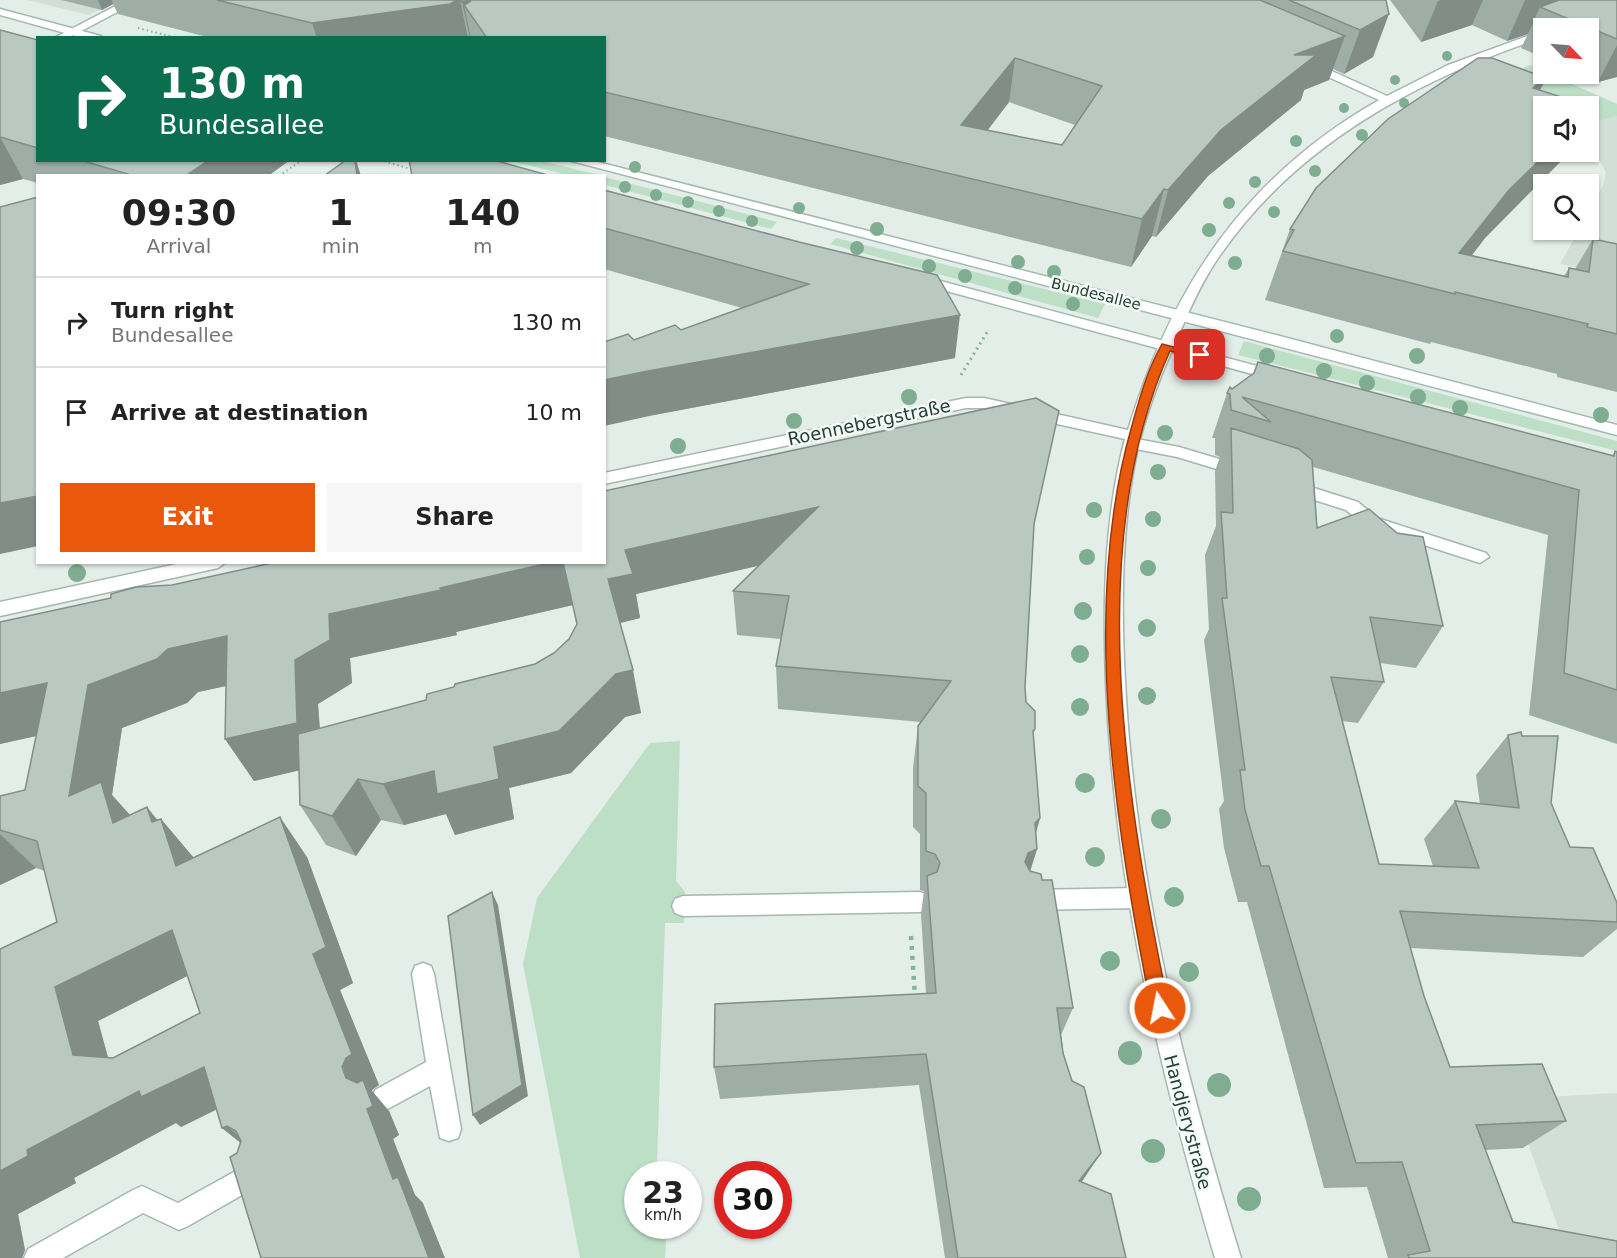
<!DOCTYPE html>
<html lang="en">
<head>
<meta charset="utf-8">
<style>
  :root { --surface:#fff; --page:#f6f6f6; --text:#222; --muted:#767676; --line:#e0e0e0; --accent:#ea580c }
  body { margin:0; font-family:"DejaVu Sans",sans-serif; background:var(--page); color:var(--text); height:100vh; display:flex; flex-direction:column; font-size:22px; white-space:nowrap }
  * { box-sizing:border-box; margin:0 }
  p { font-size:20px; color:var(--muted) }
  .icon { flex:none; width:33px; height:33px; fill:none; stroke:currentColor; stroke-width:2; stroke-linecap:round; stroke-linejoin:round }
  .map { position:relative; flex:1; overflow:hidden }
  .panel { position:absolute; left:36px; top:174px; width:570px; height:390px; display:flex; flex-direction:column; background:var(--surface); border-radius:0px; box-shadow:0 2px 4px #0004 }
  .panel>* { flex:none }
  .banner { position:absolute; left:36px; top:36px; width:570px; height:126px; border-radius:0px; box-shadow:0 2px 4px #0004; background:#0b6e4f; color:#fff; overflow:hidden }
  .needle { width:39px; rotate:115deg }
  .controls { position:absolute; left:1533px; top:18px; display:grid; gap:12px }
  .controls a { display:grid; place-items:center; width:66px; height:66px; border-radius:0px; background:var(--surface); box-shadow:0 2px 4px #0004; font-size:30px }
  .speed { position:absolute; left:624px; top:1161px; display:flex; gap:12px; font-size:30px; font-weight:700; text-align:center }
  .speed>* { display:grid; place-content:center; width:78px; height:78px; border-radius:50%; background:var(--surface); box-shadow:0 2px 4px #0004; line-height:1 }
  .speed small { font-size:15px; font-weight:400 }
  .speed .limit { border:9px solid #d22; background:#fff; color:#111 }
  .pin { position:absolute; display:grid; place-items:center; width:51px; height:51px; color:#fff; margin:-26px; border-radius:12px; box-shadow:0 3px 9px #0006 }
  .me { position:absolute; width:66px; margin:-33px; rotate:349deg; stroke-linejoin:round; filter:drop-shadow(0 0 4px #0008) }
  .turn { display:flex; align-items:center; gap:21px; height:126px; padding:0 24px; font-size:27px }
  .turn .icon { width:78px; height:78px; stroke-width:2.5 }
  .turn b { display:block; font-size:42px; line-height:51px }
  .eta { display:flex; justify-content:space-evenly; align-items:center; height:102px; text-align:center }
  .eta b { font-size:36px; font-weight:800; line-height:42px }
  .cta { display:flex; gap:12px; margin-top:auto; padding:12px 24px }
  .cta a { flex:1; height:69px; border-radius:0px; background:var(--accent); color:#fff; font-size:24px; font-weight:800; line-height:69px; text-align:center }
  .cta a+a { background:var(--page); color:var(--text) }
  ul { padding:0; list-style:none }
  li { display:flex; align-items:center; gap:18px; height:90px; padding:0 24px; border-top:2px solid var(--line) }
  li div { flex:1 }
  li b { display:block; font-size:22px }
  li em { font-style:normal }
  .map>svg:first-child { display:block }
  .built { fill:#d2ded8 }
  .green { fill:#bddfc6 }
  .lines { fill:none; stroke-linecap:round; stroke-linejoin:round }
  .lane-casing { stroke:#a6b6b0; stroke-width:3 }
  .street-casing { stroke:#a6b6b0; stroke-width:3 }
  .secondary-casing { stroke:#a2bab1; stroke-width:3 }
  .path-far2 { stroke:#84b2a3; stroke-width:2; stroke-dasharray:1.5 3; stroke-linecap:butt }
  .path-far1 { stroke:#84b2a3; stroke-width:3; stroke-dasharray:2 4; stroke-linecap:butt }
  .path { stroke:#84b2a3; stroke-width:4.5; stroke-dasharray:4 6; stroke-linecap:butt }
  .lane { fill:#fff; fill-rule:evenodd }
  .street { fill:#fff; fill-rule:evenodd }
  .secondary { fill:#fff; fill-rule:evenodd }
  .tree { fill:#7fad91 }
  .wall { fill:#9fada7; fill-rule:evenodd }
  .shaded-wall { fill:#828d88 }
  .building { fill:#b9c9c2; stroke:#828d88; stroke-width:1.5; fill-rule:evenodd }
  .route { fill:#ea580c; stroke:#983908; stroke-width:1.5 }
  .labels { text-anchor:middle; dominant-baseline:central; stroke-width:5; stroke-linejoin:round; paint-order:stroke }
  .far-street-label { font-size:15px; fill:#234038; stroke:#f5faf7 }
  .street-label { font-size:18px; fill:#234038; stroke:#f5faf7 }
</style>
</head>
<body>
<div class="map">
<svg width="1617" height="1258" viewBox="0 0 1617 1258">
  <rect width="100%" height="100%" fill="#e4eee9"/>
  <g class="built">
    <polygon points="27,0 121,0 89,15"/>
    <polygon points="1617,116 1617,270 1612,274 1560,264 1579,230 1588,230 1589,213 1603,185 1606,173 1589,138 1589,128 1592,123"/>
    <polygon points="1617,1093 1617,1258 1568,1255 1512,1099"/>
  </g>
  <g class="green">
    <polygon points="1530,65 1617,104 1617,116 1592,123 1589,128 1588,106 1544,106 1473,89"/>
    <polygon points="510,161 542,161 599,175 568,175"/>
    <polygon points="604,177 605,177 777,222 771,229 605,185"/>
    <polygon points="836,238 1077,297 1105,304 1098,318 830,244"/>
    <polygon points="1244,341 1617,441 1617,451 1238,355"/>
    <polygon points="680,741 676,881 685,892 684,923 665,923 657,1162 671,1171 671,1174 638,1174 638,1226 667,1226 665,1258 580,1258 523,964 537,898 650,743"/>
  </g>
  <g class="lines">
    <defs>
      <g id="lane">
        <polygon points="1132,438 1179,447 1246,467 1248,471 1240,476 1177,457 1126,447 1124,443"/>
        <polygon points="1292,481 1358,502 1377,518 1486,553 1489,557 1480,563 1365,526 1346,510 1286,491 1284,487 1286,483"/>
        <polygon points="1138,888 1146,891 1149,898 1146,905 1138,908 1031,910 1023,907 1020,900 1023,893 1031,890"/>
        <polygon points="920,892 928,895 931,902 928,909 920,912 683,916 675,913 672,906 675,899 683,896"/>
        <polygon points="423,963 431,966 434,974 461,1129 458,1138 449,1141 440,1138 430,1086 384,1111 375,1108 372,1099 375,1090 426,1062 412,974 415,966"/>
        <polygon points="259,1158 268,1162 272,1171 268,1180 188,1226 179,1230 143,1213 63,1258 24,1258 28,1249 133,1190 142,1186 178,1203"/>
      </g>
      <g id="street">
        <polygon points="127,0 140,0 68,38 54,38"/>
        <path d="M 1544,30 L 1544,37 C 1419,79 1298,143 1221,254 C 1203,279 1190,308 1178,337 C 1161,374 1146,412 1137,452 C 1121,527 1121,605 1125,681 C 1135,879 1183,1069 1241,1258 L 1215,1258 C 1159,1070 1114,880 1106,683 C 1103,602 1104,518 1125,439 L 984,408 L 966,408 L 604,484 L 604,473 L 966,398 L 984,398 L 1128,430 C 1172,285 1246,176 1379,100 L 1304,66 L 1304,62 L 1312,62 L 1387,96 L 1448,65 Z"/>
        <polygon points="186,562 226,562 218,568 0,616 0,602"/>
      </g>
      <g id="secondary">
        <polygon points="0,9 101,36 102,38 83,38 0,15"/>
        <polygon points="568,160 590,160 1276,335 1617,425 1617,435"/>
        <polygon points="922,276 1283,373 1285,376 1278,381 917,283 917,277"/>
      </g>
    </defs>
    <use href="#lane" class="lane-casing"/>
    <use href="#street" class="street-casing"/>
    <use href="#secondary" class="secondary-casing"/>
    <g class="path-far2">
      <polyline points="138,28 177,38"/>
      <polyline points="380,160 414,170"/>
      <polyline points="279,176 302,160"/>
    </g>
    <polyline class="path-far1" points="961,375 989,329"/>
    <polyline class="path" points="911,936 915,997"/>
    <use href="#lane" class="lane"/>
    <use href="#street" class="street"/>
    <use href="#secondary" class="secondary"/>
  </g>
  <g class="tree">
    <circle cx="1447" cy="56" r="5"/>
    <circle cx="1395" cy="80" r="5"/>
    <circle cx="1404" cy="103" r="5"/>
    <circle cx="1344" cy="108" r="5"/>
    <circle cx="1362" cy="135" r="6"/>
    <circle cx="1296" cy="141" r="6"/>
    <circle cx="635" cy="167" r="6"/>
    <circle cx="1315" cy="171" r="6"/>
    <circle cx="1255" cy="182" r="6"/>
    <circle cx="625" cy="187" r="6"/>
    <circle cx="656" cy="195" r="6"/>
    <circle cx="688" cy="202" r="6"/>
    <circle cx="1229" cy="203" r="6"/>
    <circle cx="799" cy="208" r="6"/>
    <circle cx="719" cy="211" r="6"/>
    <circle cx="1274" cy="212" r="6"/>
    <circle cx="752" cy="221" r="6"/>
    <circle cx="877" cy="229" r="7"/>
    <circle cx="1209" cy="230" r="7"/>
    <circle cx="857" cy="248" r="7"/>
    <circle cx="1018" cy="262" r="7"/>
    <circle cx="1235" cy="263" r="7"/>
    <circle cx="929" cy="266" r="7"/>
    <circle cx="1054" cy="272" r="7"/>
    <circle cx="965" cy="276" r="7"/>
    <circle cx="1015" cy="288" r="7"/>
    <circle cx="1073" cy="304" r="7"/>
    <circle cx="1337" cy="336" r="7"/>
    <circle cx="1267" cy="356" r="8"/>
    <circle cx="1417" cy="356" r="8"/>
    <circle cx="1324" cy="371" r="8"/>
    <circle cx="1367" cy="383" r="8"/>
    <circle cx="909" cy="397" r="8"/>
    <circle cx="1418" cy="397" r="8"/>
    <circle cx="1460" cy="408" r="8"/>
    <circle cx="1601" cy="415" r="8"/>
    <circle cx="794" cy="421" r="8"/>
    <circle cx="1165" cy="433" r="8"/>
    <circle cx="678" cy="446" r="8"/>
    <circle cx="1158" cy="472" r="8"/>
    <circle cx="1094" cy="510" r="8"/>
    <circle cx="1153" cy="519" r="8"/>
    <circle cx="1087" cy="557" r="8"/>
    <circle cx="1148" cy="568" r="8"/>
    <circle cx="77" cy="573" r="9"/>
    <circle cx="1083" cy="611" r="9"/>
    <circle cx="1147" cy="628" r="9"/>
    <circle cx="1080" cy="654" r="9"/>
    <circle cx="1147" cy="696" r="9"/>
    <circle cx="1080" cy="707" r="9"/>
    <circle cx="1085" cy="783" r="10"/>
    <circle cx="1161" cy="819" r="10"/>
    <circle cx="1095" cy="857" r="10"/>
    <circle cx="1174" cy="897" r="10"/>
    <circle cx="1110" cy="961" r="10"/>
    <circle cx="1189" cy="972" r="10"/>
    <circle cx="1130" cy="1053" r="12"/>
    <circle cx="1219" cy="1085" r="12"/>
    <circle cx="1153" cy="1151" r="12"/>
    <circle cx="1249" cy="1199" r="12"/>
  </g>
  <g class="wall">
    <path d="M 61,0 L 1386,0 L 1373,57 L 1344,74 L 1333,69 L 1329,80 L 1304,90 L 1301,100 L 1208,176 L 1156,237 L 1152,236 L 1131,267 L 604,136 L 604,38 L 211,38 L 118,14 L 113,4 L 102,10 ZM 1009,102 L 1075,125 L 1062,145 L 988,130 Z"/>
    <polygon points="1390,0 1617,0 1617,77 1598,82 1579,74 1588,74 1588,28 1544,28 1544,58 1521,48 1528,34 1507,41 1472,25 1421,42"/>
    <polygon points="0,30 38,40 38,160 290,160 268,176 38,176 38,183 23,179 0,185"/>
    <polygon points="1546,78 1540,90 1588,114 1568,154 1485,238 1472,255 1564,276 1569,268 1575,269 1593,239 1617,244 1617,392 1557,377 1557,374 1431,342 1430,344 1265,300 1290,229"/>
    <polygon points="604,190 799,242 955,358 654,415 634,340 681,330 742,308 604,269"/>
    <polygon points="1232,389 1612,456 1615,451 1617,452 1617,744 1529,715 1548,535 1313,467 1317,528 1443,626 1416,668 1380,663 1384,682 1358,723 1342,721 1379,864 1433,866 1424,839 1455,801 1480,804 1476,775 1508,735 1551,803 1570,847 1617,903 1617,929 1583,957 1410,948 1424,996 1450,1067 1566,1121 1523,1148 1485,1150 1513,1222 1617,1258 1388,1258 1367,1187 1324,1188 1247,902 1238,902 1224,848 1219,809 1224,801 1204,640 1209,629 1205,555 1216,526 1215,471 1220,457 1215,455 1215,438 1212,438 1227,393"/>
    <path d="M 1034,526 L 1025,687 L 1026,702 L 1035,729 L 1033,737 L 1040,818 L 1036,833 L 1037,849 L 1030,871 L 1073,1008 L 1061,1035 L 1082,1182 L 1126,1258 L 945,1258 L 919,1085 L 720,1099 L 714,1067 L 926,994 L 921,914 L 924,891 L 920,890 L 920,834 L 913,827 L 913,768 L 918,726 L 921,722 L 778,709 L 776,666 L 781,639 L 737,635 L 733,591 L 758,566 L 636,594 L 640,618 L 620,623 L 641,713 L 625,717 L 571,773 L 509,788 L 514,819 L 455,835 L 446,814 L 404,825 L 381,820 L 356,856 L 326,845 L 300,805 L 299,770 L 254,781 L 225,739 L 226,686 L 198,692 L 187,703 L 122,728 L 112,795 L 130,815 L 157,820 L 161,819 L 193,858 L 307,857 L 353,983 L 340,990 L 379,1085 L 373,1089 L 372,1091 L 389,1111 L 399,1135 L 393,1139 L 415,1195 L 423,1203 L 237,1153 L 241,1143 L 222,1128 L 216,1110 L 181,1127 L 176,1123 L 74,1178 L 76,1183 L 18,1214 L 25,1250 L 22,1258 L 0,1258 L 57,922 L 45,871 L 36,868 L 0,885 L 0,796 L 25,790 L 36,736 L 0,744 L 0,622 L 172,585 ZM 573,605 L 577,624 L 569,639 L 554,653 L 535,664 L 454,687 L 426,700 L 320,728 L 318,704 L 352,683 L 350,658 L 457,635 L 456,632 ZM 187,976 L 200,1013 L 113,1058 L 108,1057 L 98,1021 Z"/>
  </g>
  <g class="shaded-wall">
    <polygon points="98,0 112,0 113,4 102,10"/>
    <polygon points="420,0 460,0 468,38 317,38 312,23"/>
    <polygon points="484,0 464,5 471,38 470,38 462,2"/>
    <polygon points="1441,0 1483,0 1472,25 1421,42 1438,1"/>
    <polygon points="1525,0 1558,0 1540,7 1528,34 1507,41"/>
    <polygon points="1389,14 1373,57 1344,74 1360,30"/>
    <polygon points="1345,36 1329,80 1304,90 1301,100 1208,176 1156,237 1168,190 1221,130 1294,55"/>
    <polygon points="1617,45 1617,77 1598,82"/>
    <polygon points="1015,58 1009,102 956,171 961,125"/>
    <polygon points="1546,78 1524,124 1533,88"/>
    <polygon points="0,137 23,179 0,185"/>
    <polygon points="1548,152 1569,152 1568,154 1485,238 1444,292 1459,253 1509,190"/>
    <polygon points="209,160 290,160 268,176 185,176"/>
    <polygon points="355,160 356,160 361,176 357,176"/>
    <polygon points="1164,189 1152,236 1131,267 1142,219"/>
    <polygon points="960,315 955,358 654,415 604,426 604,380 648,371"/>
    <polygon points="38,496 38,546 0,554 0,503"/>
    <polygon points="818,507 817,552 636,594 640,618 616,624 608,579 625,550"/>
    <polygon points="553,562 563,562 573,605 456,632 457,635 350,658 352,683 318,704 322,765 254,781 225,739 295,660 329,614"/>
    <polygon points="227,636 254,680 198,692 187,703 122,728 112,795 137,823 149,862 69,796 81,726 0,744 0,693 47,683 88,685 168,649"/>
    <polygon points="633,670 641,713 625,717 571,773 509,788 514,819 455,835 446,814 404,825 383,784 494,747 616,674"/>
    <polygon points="358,779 381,820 356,856 332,816"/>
    <polygon points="147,807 163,827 161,819 194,858 176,866 152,822"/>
    <polygon points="280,817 307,857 353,983 340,990 379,1085 373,1089 372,1091 389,1111 399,1135 393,1139 415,1195 423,1203 445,1258 429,1258 393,1179 346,1078 313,954"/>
    <polygon points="1040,818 1030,853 1037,849 1025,888 1017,892 1035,823"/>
    <polygon points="0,834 36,868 0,885"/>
    <polygon points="492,892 498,905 528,1096 480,1125 473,1115"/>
    <polygon points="172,930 207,966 98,1021 116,1087 73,1055 55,987"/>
    <polygon points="204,1067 239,1098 181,1127 176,1123 74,1178 76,1183 18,1214 25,1250 22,1258 0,1258 0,1171 27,1150 139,1091"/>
    <polygon points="227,1126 262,1155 257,1156 222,1128"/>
    <polygon points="1101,1153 1083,1180 1063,1207 1079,1181"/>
  </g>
  <g class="building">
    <polygon points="217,0 457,0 450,4 312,23"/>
    <path d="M 460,0 L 1260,0 L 1345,36 L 1294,55 L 1316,55 L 1221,130 L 1168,190 L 1164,189 L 1142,219 L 604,92 L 604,38 L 487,38 L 464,5 L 471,1 L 462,2 ZM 1015,58 L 1102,86 L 1062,145 L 961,125 Z"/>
    <polygon points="1289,0 1386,0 1389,14 1360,30"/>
    <polygon points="1559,0 1617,0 1617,39 1540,7"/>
    <polygon points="0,30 38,40 38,148 0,137"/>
    <polygon points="1478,58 1492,58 1546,78 1533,88 1592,107 1588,111 1588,106 1544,106 1544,152 1548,152 1509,190 1459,253 1568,277 1569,268 1589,272 1593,239 1617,244 1617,334 1587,327 1588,324 1455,292 1455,294 1283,251 1294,230 1290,229 1316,188 1388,119"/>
    <polygon points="80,160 209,160 185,176 123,176 128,174"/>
    <polygon points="346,160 355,160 357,176 324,176"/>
    <polygon points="409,160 494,160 551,176 412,176"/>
    <polygon points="604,190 799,242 937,275 960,315 648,371 604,380 604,342 628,334 634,340 675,325 681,330 809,284 604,228"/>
    <polygon points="38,197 38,496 0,503 0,207"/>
    <polygon points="1258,362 1614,456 1615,451 1617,452 1617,690 1564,673 1579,490 1242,397 1271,422 1231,410 1230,394 1227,393 1230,387 1232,389 1254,373"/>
    <polygon points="1036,398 1059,411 1034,524 1025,687 1026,702 1035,711 1035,729 1033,731 1040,818 1035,823 1037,849 1028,853 1025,862 1030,871 1041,874 1042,880 1052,880 1073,1008 1057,1008 1063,1053 1072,1081 1084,1087 1101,1153 1079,1181 1111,1194 1126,1258 958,1258 926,1054 714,1067 715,1004 936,993 927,876 937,872 940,863 935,854 926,851 926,793 918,786 918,726 951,681 776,666 789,596 733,591 818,507 625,550 633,574 608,579 633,670 616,674 559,731 494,747 499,779 437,794 434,771 383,784 358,779 332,816 300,805 298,734 426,700 427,694 454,687 455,684 535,664 554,653 569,639 577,624 563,562 604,562 604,491"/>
    <polygon points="1231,428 1299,449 1312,460 1317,528 1369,509 1397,533 1423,537 1443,626 1370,617 1384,682 1331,677 1379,864 1479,868 1455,801 1519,808 1508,735 1521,732 1522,736 1558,736 1551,803 1570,847 1593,848 1617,903 1617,922 1400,911 1424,996 1450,1067 1542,1064 1566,1121 1476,1125 1513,1222 1617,1241 1617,1258 1409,1258 1408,1255 1430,1251 1402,1162 1356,1163 1269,866 1261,866 1245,810 1240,770 1245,770 1222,598 1227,598 1221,512 1233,513"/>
    <path d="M 276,562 L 553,562 L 440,588 L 441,590 L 329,614 L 330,640 L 295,660 L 297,723 L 225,739 L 227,636 L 168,649 L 157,659 L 88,685 L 69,796 L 101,782 L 113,823 L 147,807 L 152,822 L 161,819 L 176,866 L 280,817 L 326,947 L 313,954 L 352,1054 L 346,1058 L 342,1067 L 346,1078 L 357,1083 L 363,1080 L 373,1106 L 367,1109 L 393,1179 L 398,1177 L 429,1258 L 261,1258 L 230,1157 L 237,1153 L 241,1141 L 236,1131 L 227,1126 L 222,1128 L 204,1067 L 141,1097 L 139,1091 L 27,1150 L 28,1156 L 0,1171 L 0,949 L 57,922 L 37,841 L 0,830 L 0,796 L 25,790 L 47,683 L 0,693 L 0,622 L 111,598 L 111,594 L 136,587 L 172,585 ZM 172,930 L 200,1013 L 113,1058 L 73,1055 L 55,987 Z"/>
    <polygon points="492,892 522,1085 473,1115 448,916"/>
  </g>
  <path class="route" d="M 1162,344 L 1205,355 L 1200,359 L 1170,351 C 1082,545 1127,807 1169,1008 L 1166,1014 L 1160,1017 L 1154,1014 L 1151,1008 C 1116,828 1080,609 1131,429 C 1139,400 1147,370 1162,344 Z"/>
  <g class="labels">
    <g class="far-street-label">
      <text transform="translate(1096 294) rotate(14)">Bundesallee</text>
    </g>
    <g class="street-label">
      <text transform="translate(869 422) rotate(-12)">Roennebergstraße</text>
      <text transform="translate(1188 1122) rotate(75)">Handjerystraße</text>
    </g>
  </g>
</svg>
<div class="controls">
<a><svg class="needle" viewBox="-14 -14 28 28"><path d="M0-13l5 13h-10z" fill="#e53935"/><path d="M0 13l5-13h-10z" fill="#767676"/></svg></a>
<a><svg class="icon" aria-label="sound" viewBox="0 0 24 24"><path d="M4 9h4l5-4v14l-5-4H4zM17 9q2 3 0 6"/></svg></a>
<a><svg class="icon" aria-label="search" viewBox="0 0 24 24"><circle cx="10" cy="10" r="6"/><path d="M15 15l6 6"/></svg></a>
</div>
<div class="speed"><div>23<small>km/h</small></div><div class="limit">30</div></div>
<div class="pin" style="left:1200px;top:355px;background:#d93025"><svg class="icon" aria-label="arrive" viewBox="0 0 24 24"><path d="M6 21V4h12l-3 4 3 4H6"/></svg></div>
<svg class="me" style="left:1160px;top:1008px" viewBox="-20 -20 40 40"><circle r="17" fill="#ea580c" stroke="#fff" stroke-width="3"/><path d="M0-11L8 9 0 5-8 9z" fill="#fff"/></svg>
<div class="banner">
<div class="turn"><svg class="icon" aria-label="right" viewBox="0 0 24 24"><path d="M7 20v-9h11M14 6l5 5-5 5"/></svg><div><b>130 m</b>Bundesallee</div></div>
</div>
<section class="panel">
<div class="eta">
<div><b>09:30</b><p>Arrival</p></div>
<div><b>1</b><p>min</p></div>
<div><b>140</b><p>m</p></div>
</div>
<ul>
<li><svg class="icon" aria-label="right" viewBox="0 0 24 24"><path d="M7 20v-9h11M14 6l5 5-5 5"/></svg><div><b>Turn right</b><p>Bundesallee</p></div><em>130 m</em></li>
<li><svg class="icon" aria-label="arrive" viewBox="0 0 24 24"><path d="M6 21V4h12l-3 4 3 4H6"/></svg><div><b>Arrive at destination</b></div><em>10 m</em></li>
</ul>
<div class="cta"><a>Exit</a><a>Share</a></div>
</section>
</div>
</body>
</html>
